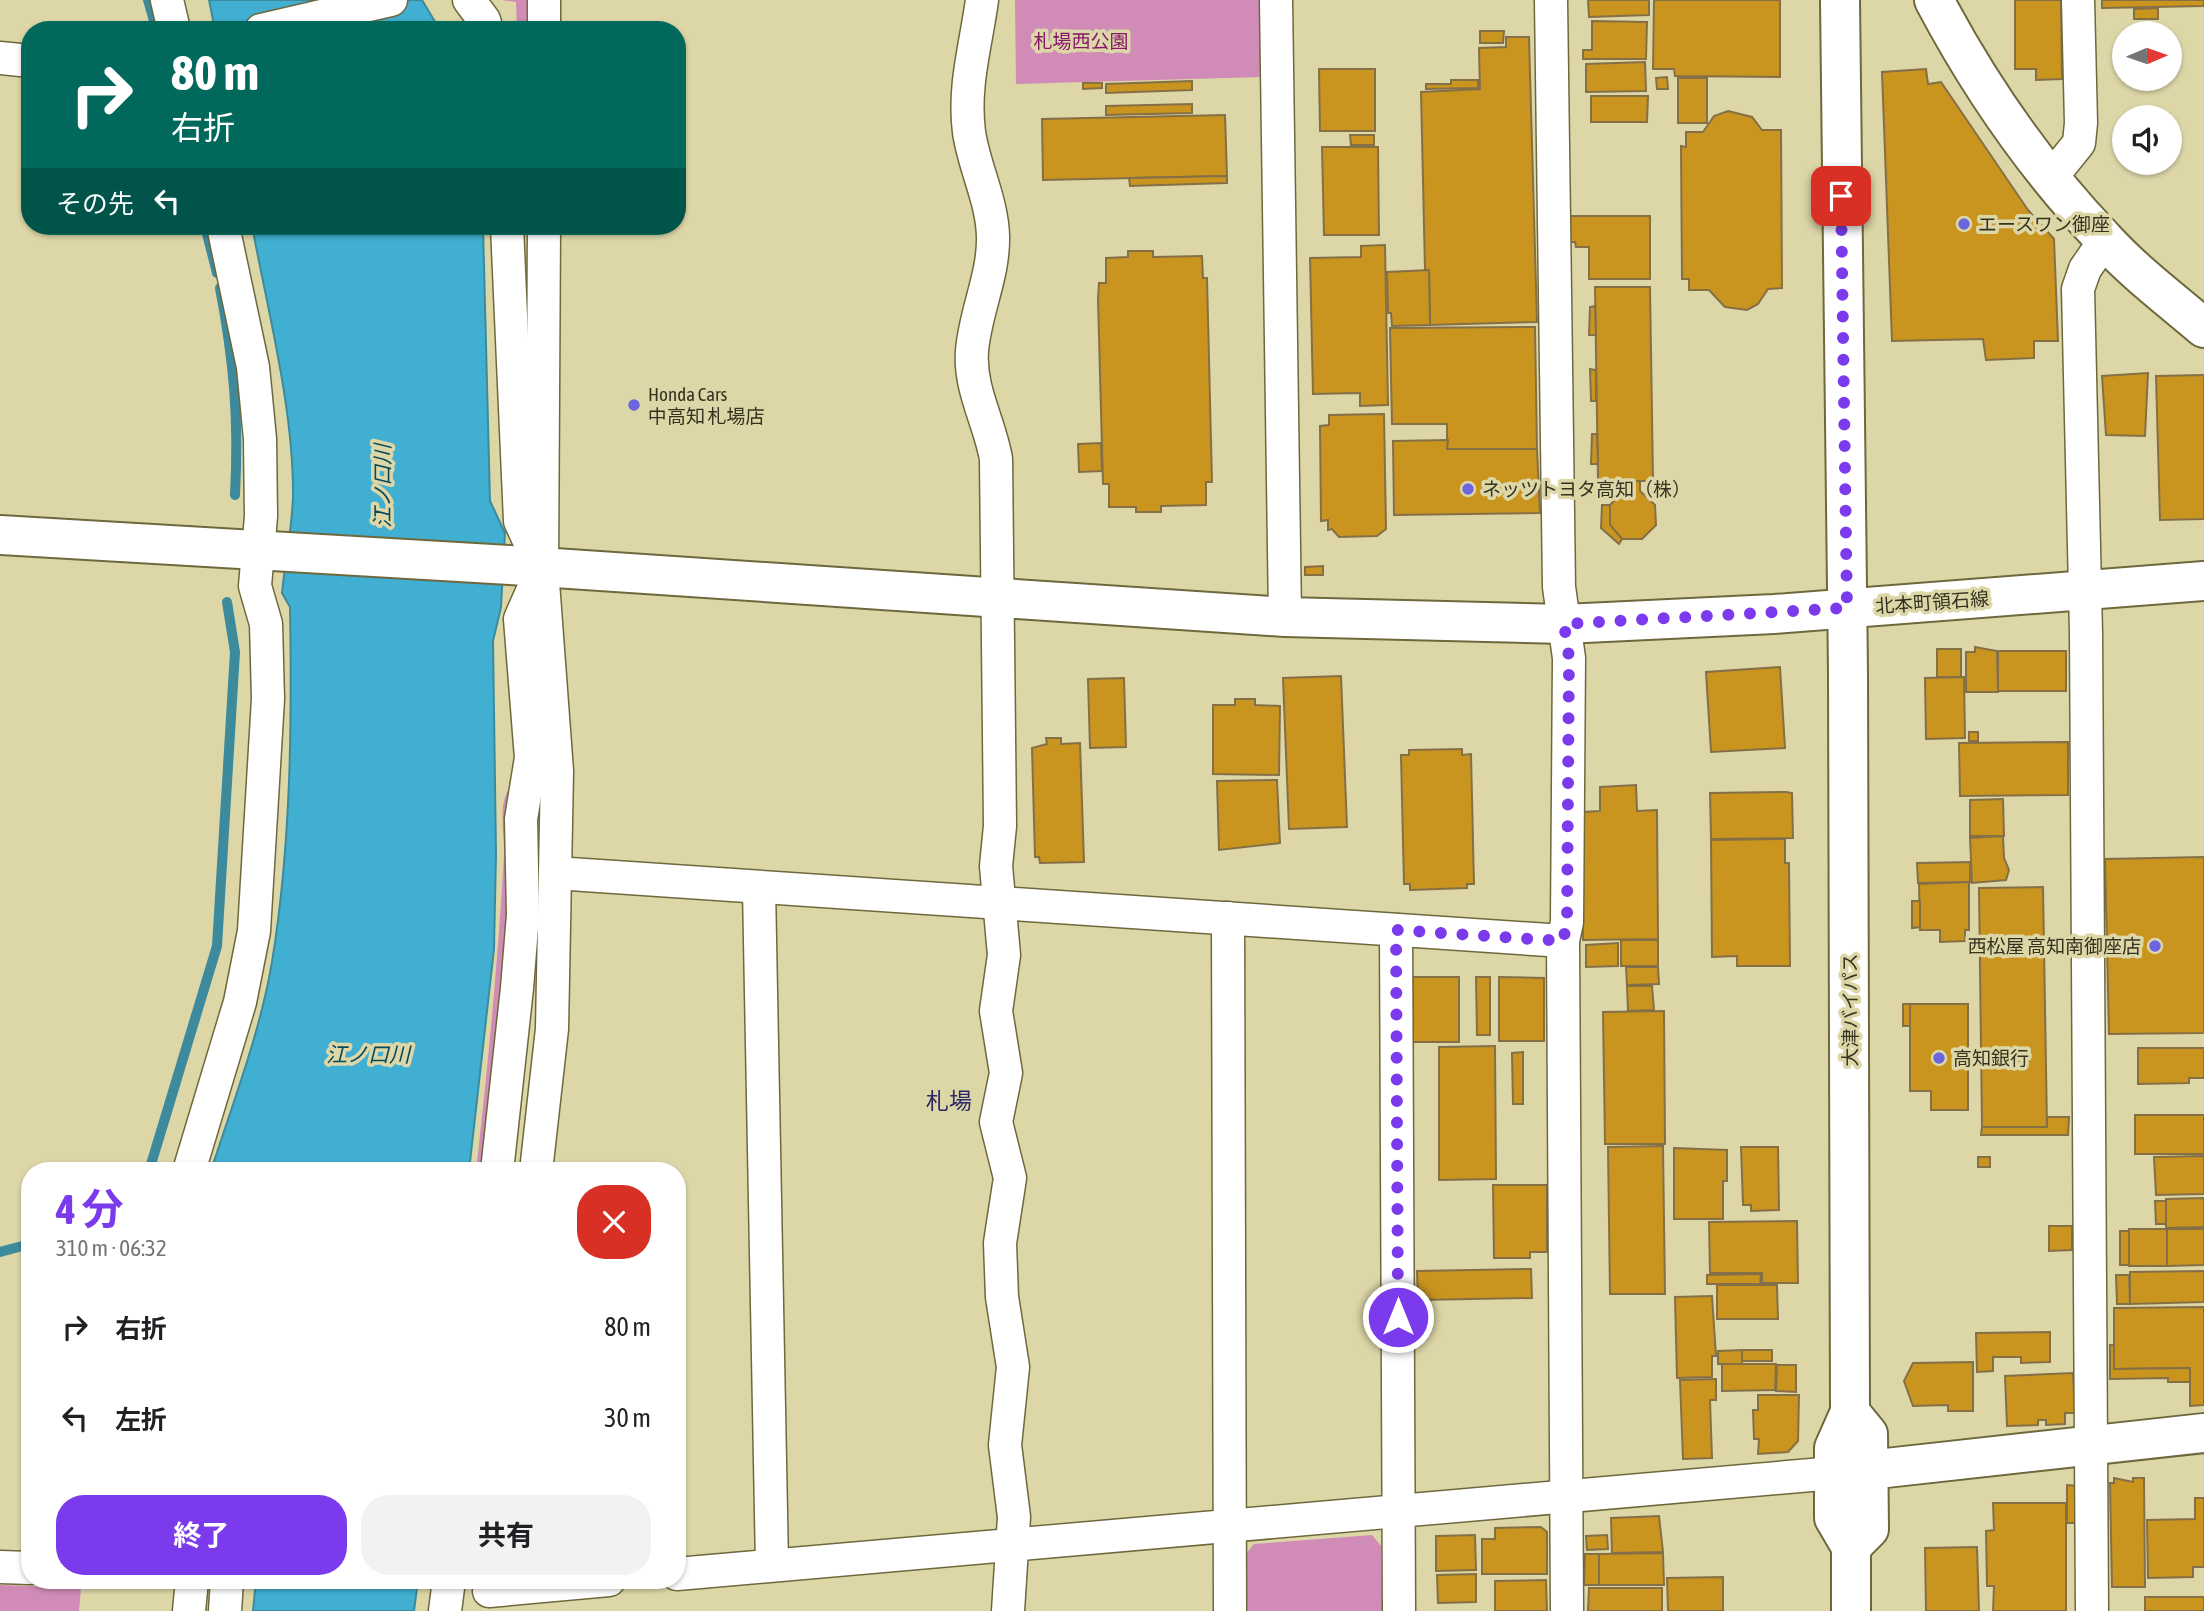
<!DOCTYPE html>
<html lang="ja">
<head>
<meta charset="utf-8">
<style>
  :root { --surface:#fff; --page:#f2f2f2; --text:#202124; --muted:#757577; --accent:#7c3aed }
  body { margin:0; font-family:"Asap Condensed","Noto Sans JP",sans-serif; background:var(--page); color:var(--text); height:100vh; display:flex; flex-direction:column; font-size:26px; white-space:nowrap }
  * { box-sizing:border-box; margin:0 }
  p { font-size:23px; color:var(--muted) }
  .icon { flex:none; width:38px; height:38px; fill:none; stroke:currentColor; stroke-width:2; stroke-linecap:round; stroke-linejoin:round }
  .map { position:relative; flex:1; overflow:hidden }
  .details { position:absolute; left:21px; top:1162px; width:665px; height:427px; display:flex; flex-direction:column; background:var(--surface); border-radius:28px; box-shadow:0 2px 5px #0004 }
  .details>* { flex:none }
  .hud { position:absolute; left:21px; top:21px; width:665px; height:214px; border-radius:28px; box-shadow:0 2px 5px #0004; background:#00695c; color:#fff; overflow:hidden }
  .needle { width:46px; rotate:88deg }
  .controls { position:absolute; left:2112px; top:21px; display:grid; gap:14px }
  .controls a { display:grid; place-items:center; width:70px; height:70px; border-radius:50%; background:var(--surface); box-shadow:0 2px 5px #0004; font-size:35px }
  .pin { position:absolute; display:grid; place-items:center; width:60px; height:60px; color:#fff; margin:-30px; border-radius:14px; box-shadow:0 4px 10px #0006 }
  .me { position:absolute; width:77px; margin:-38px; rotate:0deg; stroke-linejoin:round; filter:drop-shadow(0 0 5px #0008) }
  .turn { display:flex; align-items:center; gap:24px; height:147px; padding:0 35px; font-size:32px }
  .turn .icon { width:91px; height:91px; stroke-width:2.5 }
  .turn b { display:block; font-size:49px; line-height:60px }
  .then { display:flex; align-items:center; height:66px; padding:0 35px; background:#0003; gap:14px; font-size:26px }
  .round { display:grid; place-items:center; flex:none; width:74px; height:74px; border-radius:28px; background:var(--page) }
  .summary { display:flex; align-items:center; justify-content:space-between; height:119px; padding:0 35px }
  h1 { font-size:42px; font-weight:700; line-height:52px; color:var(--accent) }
  .primary-button { display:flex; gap:14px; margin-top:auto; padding:14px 35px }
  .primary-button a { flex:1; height:80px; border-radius:28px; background:var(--accent); color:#fff; font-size:28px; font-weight:700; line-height:80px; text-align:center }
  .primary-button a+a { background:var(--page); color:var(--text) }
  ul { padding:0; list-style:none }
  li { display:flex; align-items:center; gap:21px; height:91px; padding:0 35px }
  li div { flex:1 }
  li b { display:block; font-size:26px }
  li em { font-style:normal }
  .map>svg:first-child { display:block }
  .green { fill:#d08cb6 }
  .water { fill:#40afd1; stroke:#3d8a9c; stroke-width:2 }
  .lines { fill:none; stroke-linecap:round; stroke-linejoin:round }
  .stream { stroke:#3d8a9c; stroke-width:10 }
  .building { fill:#c9951f; stroke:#856f47; stroke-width:2 }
  .street-casing { stroke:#6e683c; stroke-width:35 }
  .secondary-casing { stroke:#6e683c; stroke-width:42 }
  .street { stroke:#fff; stroke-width:32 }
  .secondary { stroke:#fff; stroke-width:38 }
  .route { stroke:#7c3aed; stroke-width:12; stroke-dasharray:0 21.6 }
  .poi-dot { fill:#6d65df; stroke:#ddd7a8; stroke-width:2.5 }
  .labels { text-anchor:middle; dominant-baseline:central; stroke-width:7; stroke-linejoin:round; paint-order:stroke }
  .park-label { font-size:19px; fill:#88186a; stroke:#ddd7a8 }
  .poi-label { font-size:19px; fill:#353320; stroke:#ddd7a8; text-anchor:start }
  .street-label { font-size:19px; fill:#353320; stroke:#ddd7a8 }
  .water-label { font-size:21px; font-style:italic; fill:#05485a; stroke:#ddd7a8 }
  .quarter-label { font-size:23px; fill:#2d2964; stroke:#ddd7a8 }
</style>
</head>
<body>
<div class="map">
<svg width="2204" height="1611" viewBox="0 0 2204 1611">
  <rect width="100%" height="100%" fill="#ddd7a8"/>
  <g class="green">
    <polygon points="502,0 530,0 530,30 517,30 516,2"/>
    <polygon points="1015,0 1260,0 1261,77 1016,84"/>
    <path d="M 510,787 L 514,858 L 488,1171 L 476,1171 C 488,1065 498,961 504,855 C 505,833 497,806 510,787 Z"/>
    <polygon points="1372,1535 1381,1546 1382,1611 1244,1611 1244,1556 1254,1544"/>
    <polygon points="0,1585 81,1588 79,1611 0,1611"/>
  </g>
  <g class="water">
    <polygon points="209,0 422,0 440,30 215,30"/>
    <path d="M 252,226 L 483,226 L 490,501 L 505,533 L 501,607 L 493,641 L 496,854 L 494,949 L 469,1171 L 211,1171 C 233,1102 260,1033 272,962 C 291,845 292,725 290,607 L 282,593 C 285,562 292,529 293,497 C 294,411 268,311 252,226 Z"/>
    <polygon points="256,1580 418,1580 414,1611 253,1611"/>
  </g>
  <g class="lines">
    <g class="stream">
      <polyline points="148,0 154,21"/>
      <polyline points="205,226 217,273"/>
      <path d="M 220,288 C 234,361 239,420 235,495"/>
      <polyline points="149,1171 217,946 235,652 227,602"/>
      <polyline points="0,1252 30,1244"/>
    </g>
  </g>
  <g class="building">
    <polygon points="1588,0 1649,0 1649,15 1589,17"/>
    <polygon points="1654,0 1780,0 1780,77 1675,76 1674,69 1653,69"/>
    <polygon points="2015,0 2061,0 2062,79 2036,80 2036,69 2015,69"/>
    <polygon points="2102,0 2204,0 2204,6 2102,8"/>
    <polygon points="2158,8 2158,19 2134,19 2134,9"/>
    <polygon points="1592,21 1647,22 1646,59 1583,59 1583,50 1592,50"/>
    <polygon points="1480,31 1504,31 1503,43 1480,43"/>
    <polygon points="1506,37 1529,37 1537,322 1430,325 1429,270 1425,270 1421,92 1480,89 1479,48 1506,47"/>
    <polygon points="1645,62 1646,91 1586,92 1586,64"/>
    <polygon points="1319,69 1375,69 1375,131 1320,131"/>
    <polygon points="1926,69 1928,84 1941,82 2028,210 2054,239 2058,341 2034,341 2034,358 1986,360 1983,339 1892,341 1882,72"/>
    <polygon points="1667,77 1668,89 1657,89 1656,78"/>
    <rect x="1678" y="78" width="29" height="45"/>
    <polygon points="1451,80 1478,80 1478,88 1426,89 1426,84 1451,84"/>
    <polygon points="1192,81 1192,90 1106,93 1106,84"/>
    <polygon points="1083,83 1102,83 1102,88 1083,89"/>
    <polygon points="1591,96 1648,96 1647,122 1591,122"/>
    <polygon points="1192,104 1192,113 1106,115 1106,106"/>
    <polygon points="1728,111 1752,117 1762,130 1781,130 1782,288 1768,289 1758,304 1747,310 1725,307 1709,290 1689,290 1689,279 1682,279 1681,146 1686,147 1686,132 1703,132 1714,116"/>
    <polygon points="1225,115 1227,176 1043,180 1042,119"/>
    <polygon points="1350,135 1374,135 1374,145 1351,145"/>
    <polygon points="1322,147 1378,147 1379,235 1324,235"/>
    <polygon points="1227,176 1227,183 1130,186 1129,178"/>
    <polygon points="1570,216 1650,216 1650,279 1589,279 1589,247 1576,247 1575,242 1570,242"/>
    <polygon points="1385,245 1388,405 1360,406 1360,393 1313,394 1310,258 1361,257 1361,246"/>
    <polygon points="1128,251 1153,251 1153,257 1202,256 1203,278 1207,278 1212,482 1206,482 1206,505 1161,506 1161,512 1136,512 1136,507 1109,507 1109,484 1103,484 1098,299 1099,283 1106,283 1106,258 1128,257"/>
    <polygon points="1429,270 1430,325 1392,326 1391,313 1388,313 1387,272"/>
    <polygon points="1595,287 1650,287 1653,481 1598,481"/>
    <polygon points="1595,306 1596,335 1589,335 1590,307"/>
    <polygon points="1535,327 1537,449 1447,449 1447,424 1392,424 1390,328"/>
    <polygon points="1590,369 1596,370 1596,401 1591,401"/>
    <polygon points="2148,373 2145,436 2106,435 2102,376"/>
    <polygon points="2204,375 2204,519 2160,520 2156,376"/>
    <polygon points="1384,414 1386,529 1377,536 1339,537 1332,529 1328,530 1328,520 1321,521 1320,426 1329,425 1329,415"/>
    <polygon points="1592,434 1597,434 1598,464 1591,464"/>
    <polygon points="1448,440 1447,449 1537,449 1540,513 1394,515 1393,441"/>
    <polygon points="1101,443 1102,471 1079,472 1078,444"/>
    <polygon points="1624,481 1640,481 1640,491 1655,505 1656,525 1642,539 1622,539 1610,525 1610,505 1624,490"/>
    <polygon points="1602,505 1610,505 1610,525 1622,539 1619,544 1601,528"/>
    <polygon points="1323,566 1323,575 1305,575 1305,567"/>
    <polygon points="1975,647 1997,651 1998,692 1966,692 1966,652 1975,652"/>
    <rect x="1937" y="649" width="24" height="28"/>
    <rect x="1998" y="651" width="68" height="40"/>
    <polygon points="1780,667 1785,748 1711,752 1706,672"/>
    <polygon points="1341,676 1347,827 1289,829 1283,678"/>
    <polygon points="1964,677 1965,738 1926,739 1925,678"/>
    <polygon points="1124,678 1126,747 1090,748 1088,679"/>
    <polygon points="1235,699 1255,699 1255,705 1280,706 1279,775 1213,774 1213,705 1235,705"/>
    <rect x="1969" y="732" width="9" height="9"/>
    <polygon points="1046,738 1061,738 1061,744 1080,743 1084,862 1040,863 1039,857 1035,857 1032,748 1047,744"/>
    <polygon points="2068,742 2068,795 1960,796 1959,743"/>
    <polygon points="1462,749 1462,755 1471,754 1474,884 1467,884 1467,888 1410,890 1410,884 1404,884 1401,755 1409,755 1409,750"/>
    <polygon points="1277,780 1280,843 1219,850 1217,781"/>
    <polygon points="1636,785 1637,811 1657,810 1658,939 1583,940 1583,812 1600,811 1600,787"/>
    <polygon points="1786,792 1792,793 1793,838 1711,839 1710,793"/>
    <polygon points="2003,799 2004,836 1970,836 1970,800"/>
    <polygon points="2003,836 2004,858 2009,870 2006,880 1972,883 1970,838"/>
    <polygon points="1785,839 1785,863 1789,863 1790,966 1737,966 1737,956 1712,957 1711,840"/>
    <polygon points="2204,857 2204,1033 2109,1034 2105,859"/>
    <polygon points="1970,862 1970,882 1918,883 1917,863"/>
    <polygon points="1969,882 1969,930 1965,930 1965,941 1940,942 1940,930 1920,930 1919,884"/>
    <polygon points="2043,887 2047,1127 1982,1127 1979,888"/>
    <polygon points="1912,901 1920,901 1920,927 1912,928"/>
    <rect x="1621" y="940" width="37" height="26"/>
    <polygon points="1618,943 1618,966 1586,967 1586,945"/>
    <polygon points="1626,967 1658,967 1659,984 1627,985"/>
    <rect x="1413" y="977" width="46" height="65"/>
    <polygon points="1476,977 1490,977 1490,1035 1477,1035"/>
    <polygon points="1499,977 1544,978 1544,1041 1499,1041"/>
    <polygon points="1627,986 1652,986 1654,1010 1628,1011"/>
    <rect x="1903" y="1004" width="7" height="22"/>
    <polygon points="1910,1004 1968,1004 1968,1110 1931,1110 1931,1091 1910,1091"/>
    <polygon points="1664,1011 1665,1144 1605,1144 1603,1012"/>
    <polygon points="1495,1046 1496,1179 1439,1180 1439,1047"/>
    <polygon points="2138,1048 2204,1048 2204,1078 2189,1078 2189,1083 2138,1084"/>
    <polygon points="1523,1052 1523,1104 1513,1104 1512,1053"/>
    <rect x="2135" y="1115" width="69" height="39"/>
    <polygon points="2047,1117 2069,1117 2068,1135 1981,1135 1982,1127 2047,1127"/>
    <polygon points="1663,1146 1665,1294 1610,1294 1608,1147"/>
    <polygon points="1741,1147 1778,1147 1779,1210 1751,1211 1751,1205 1743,1205"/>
    <polygon points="1674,1148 1727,1150 1727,1181 1723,1181 1723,1219 1674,1219"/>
    <polygon points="2204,1156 2204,1194 2156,1195 2154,1157"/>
    <rect x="1978" y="1157" width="12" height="10"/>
    <polygon points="1493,1185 1547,1185 1547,1252 1530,1252 1530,1258 1494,1258"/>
    <polygon points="2204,1198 2204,1227 2166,1228 2166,1199"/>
    <polygon points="2155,1201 2166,1201 2166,1224 2156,1224"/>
    <polygon points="1797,1221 1798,1283 1762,1283 1762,1273 1710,1273 1709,1222"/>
    <polygon points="2049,1226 2072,1226 2072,1250 2049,1251"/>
    <rect x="2129" y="1229" width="38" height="37"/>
    <polygon points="2167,1229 2204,1229 2204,1265 2167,1266"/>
    <rect x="2120" y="1231" width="9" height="34"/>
    <polygon points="1531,1269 1532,1298 1418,1300 1417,1271"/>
    <polygon points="2204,1271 2204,1302 2130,1304 2130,1272"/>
    <polygon points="1761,1274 1760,1284 1707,1284 1707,1275"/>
    <polygon points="2116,1275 2129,1275 2130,1304 2117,1304"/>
    <polygon points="1717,1285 1777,1285 1778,1319 1717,1319"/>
    <polygon points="1712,1296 1716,1356 1712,1356 1712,1377 1677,1378 1675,1297"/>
    <polygon points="2204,1307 2204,1405 2190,1406 2190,1368 2114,1369 2114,1308"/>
    <polygon points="2050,1332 2050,1362 2021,1363 2021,1357 1993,1357 1993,1371 1977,1372 1976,1333"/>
    <polygon points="2110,1345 2114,1345 2114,1369 2190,1368 2190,1382 2168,1382 2168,1378 2110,1379"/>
    <polygon points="1742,1350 1742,1365 1718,1364 1718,1351"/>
    <rect x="1742" y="1350" width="30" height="11"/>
    <polygon points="1973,1362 1973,1411 1948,1411 1948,1405 1913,1406 1904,1381 1913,1363"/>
    <polygon points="1722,1364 1776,1364 1775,1390 1722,1391"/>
    <polygon points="1777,1365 1796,1365 1796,1392 1776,1391"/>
    <polygon points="2073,1373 2075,1413 2065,1413 2065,1424 2046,1425 2046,1420 2038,1420 2038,1425 2007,1426 2005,1376"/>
    <polygon points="1716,1379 1716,1400 1710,1400 1712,1458 1683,1459 1680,1380"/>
    <polygon points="1758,1395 1799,1395 1798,1441 1788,1452 1758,1454 1759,1439 1754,1439 1753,1410 1758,1410"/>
    <polygon points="2114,1478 2133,1482 2133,1478 2144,1478 2145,1587 2112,1587 2110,1483 2114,1483"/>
    <polygon points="2067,1485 2076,1486 2077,1523 2067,1523"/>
    <polygon points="2195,1498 2204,1498 2204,1567 2193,1567 2193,1577 2148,1578 2147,1520 2195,1519"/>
    <polygon points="1993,1503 2066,1503 2066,1611 1993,1611 1994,1586 1987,1586 1986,1531 1994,1530"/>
    <polygon points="1659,1516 1663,1552 1612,1553 1611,1518"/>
    <polygon points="1541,1527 1547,1532 1547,1574 1482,1574 1482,1539 1495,1539 1495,1528"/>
    <polygon points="1475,1535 1476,1570 1436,1571 1436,1536"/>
    <polygon points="1607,1535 1608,1549 1587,1550 1586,1536"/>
    <polygon points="1977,1547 1979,1611 1926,1611 1925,1548"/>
    <polygon points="1663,1553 1664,1585 1599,1585 1599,1554"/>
    <polygon points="1585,1554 1599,1554 1599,1585 1584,1585"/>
    <polygon points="1476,1574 1476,1602 1438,1603 1437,1575"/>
    <polygon points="1723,1577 1723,1611 1668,1611 1667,1578"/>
    <polygon points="1546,1580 1547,1611 1495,1611 1495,1581"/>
    <polygon points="1589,1588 1662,1588 1662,1611 1588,1611"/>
    <rect x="2145" y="1597" width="59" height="14"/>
  </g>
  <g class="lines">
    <defs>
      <g id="street">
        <polyline points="167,0 174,30"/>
        <polyline points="469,0 484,20 487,30"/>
        <path d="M 982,0 C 976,45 963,86 969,132 C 974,167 992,200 993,236 C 994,276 975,312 972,351 C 969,389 990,423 996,459 L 1000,826 L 996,866 L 1004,955 L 996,1011 L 1006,1073 L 996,1122 L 1010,1178 L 1000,1243 L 1002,1297 L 1013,1367 L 1005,1445 L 1014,1517 L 1008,1611"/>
        <polyline points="1276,0 1285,617"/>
        <polyline points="1551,0 1559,587 1569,658 1567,922 1563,941 1567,1611"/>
        <polyline points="261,30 391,0"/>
        <polyline points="544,30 544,0"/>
        <polyline points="0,58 30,61"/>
        <polyline points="2050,179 2079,143 2081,123 2078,0"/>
        <polyline points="555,873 1563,941"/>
        <polyline points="759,888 772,1565"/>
        <polyline points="1228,918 1230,1611"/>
        <polyline points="1396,930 1399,1611"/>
        <polyline points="189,1171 240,1002 254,931 268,699 266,624 255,586 261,516 260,439 253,367 223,226"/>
        <polyline points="497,1171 517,988 523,915 521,819 531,758 520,619 542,569 520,521 507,226"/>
        <polyline points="536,1171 552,1029 557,771 542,569 544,226"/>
        <polyline points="0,1567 30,1568"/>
        <polyline points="677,1574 1834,1473"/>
        <polyline points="489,1591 609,1580"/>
        <polyline points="189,1611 192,1580"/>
        <polyline points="225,1611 227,1580"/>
        <polyline points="445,1611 449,1580"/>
        <polyline points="2092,1611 2086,633 2078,289 2085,269 2105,240"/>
      </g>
      <g id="secondary">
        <polyline points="1840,0 1848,672 1850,1412 1834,1448 1834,1518 1851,1547 1851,1611"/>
        <path d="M 1934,0 C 1980,87 2036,168 2104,239 C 2134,272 2170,299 2204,328"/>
        <polyline points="0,535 510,565 1285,617 1564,624 1774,614 2204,581"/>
        <polyline points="1850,1412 1868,1434 1869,1529 1851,1547"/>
        <polyline points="1868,1470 2204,1433"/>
      </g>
    </defs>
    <use href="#street" class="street-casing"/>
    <use href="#secondary" class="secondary-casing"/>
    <use href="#street" class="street"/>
    <use href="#secondary" class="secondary"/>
  </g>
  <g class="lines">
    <polyline class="route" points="1398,1317 1396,930 1563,941 1567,922 1569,657 1564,624 1847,608 1841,196"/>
  </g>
  <g class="poi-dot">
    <circle cx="1964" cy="224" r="7"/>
    <circle cx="634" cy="405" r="7"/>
    <circle cx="1468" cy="489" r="7"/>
    <circle cx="2155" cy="946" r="7"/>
    <circle cx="1939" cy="1058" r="7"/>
  </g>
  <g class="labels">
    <g class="park-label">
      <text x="1081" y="41">札場西公園</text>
    </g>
    <g class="poi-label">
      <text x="1978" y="224">エースワン御座</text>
      <text x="648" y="394">Honda Cars<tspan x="648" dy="22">中高知 札場店</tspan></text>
      <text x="1482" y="489">ネッツトヨタ高知（株）</text>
      <text x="2141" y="946" text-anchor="end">西松屋 高知南御座店</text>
      <text x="1953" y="1058">高知銀行</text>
    </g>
    <g class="street-label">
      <text transform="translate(1932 602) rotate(-4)">北本町領石線</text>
      <text transform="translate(1850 1010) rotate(-90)">大津バイパス</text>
    </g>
    <g class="water-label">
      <text transform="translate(382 486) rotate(-90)">江ノ口川</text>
      <text x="368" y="1054">江ノ口川</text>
    </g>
    <g class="quarter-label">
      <text x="949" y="1101">札場</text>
    </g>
  </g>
</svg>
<div class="controls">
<a><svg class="needle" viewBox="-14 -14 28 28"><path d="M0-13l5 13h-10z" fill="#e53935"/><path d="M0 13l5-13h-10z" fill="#757577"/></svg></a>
<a><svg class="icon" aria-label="sound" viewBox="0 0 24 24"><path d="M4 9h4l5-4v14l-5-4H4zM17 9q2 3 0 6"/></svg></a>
</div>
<div class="pin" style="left:1841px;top:196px;background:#d93025"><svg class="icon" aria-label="arrive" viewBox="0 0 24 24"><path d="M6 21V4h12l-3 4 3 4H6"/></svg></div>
<svg class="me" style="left:1398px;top:1317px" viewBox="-20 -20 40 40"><circle r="17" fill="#7c3aed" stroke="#fff" stroke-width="3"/><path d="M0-11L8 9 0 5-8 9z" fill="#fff"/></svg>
<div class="hud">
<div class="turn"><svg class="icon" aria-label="right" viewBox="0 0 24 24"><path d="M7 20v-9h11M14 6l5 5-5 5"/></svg><div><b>80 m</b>右折</div></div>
<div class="then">その先<svg class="icon" aria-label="left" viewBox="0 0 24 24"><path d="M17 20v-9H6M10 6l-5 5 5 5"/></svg></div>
</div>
<section class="details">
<div class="summary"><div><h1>4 分</h1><p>310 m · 06:32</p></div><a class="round" style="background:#d93025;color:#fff"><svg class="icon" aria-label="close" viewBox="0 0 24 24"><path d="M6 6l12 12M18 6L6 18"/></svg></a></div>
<ul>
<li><svg class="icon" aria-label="right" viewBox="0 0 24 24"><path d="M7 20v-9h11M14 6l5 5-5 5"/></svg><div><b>右折</b></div><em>80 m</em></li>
<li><svg class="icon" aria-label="left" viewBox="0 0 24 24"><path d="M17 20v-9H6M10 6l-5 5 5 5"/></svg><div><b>左折</b></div><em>30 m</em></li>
</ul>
<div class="primary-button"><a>終了</a><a>共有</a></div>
</section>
</div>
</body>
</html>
